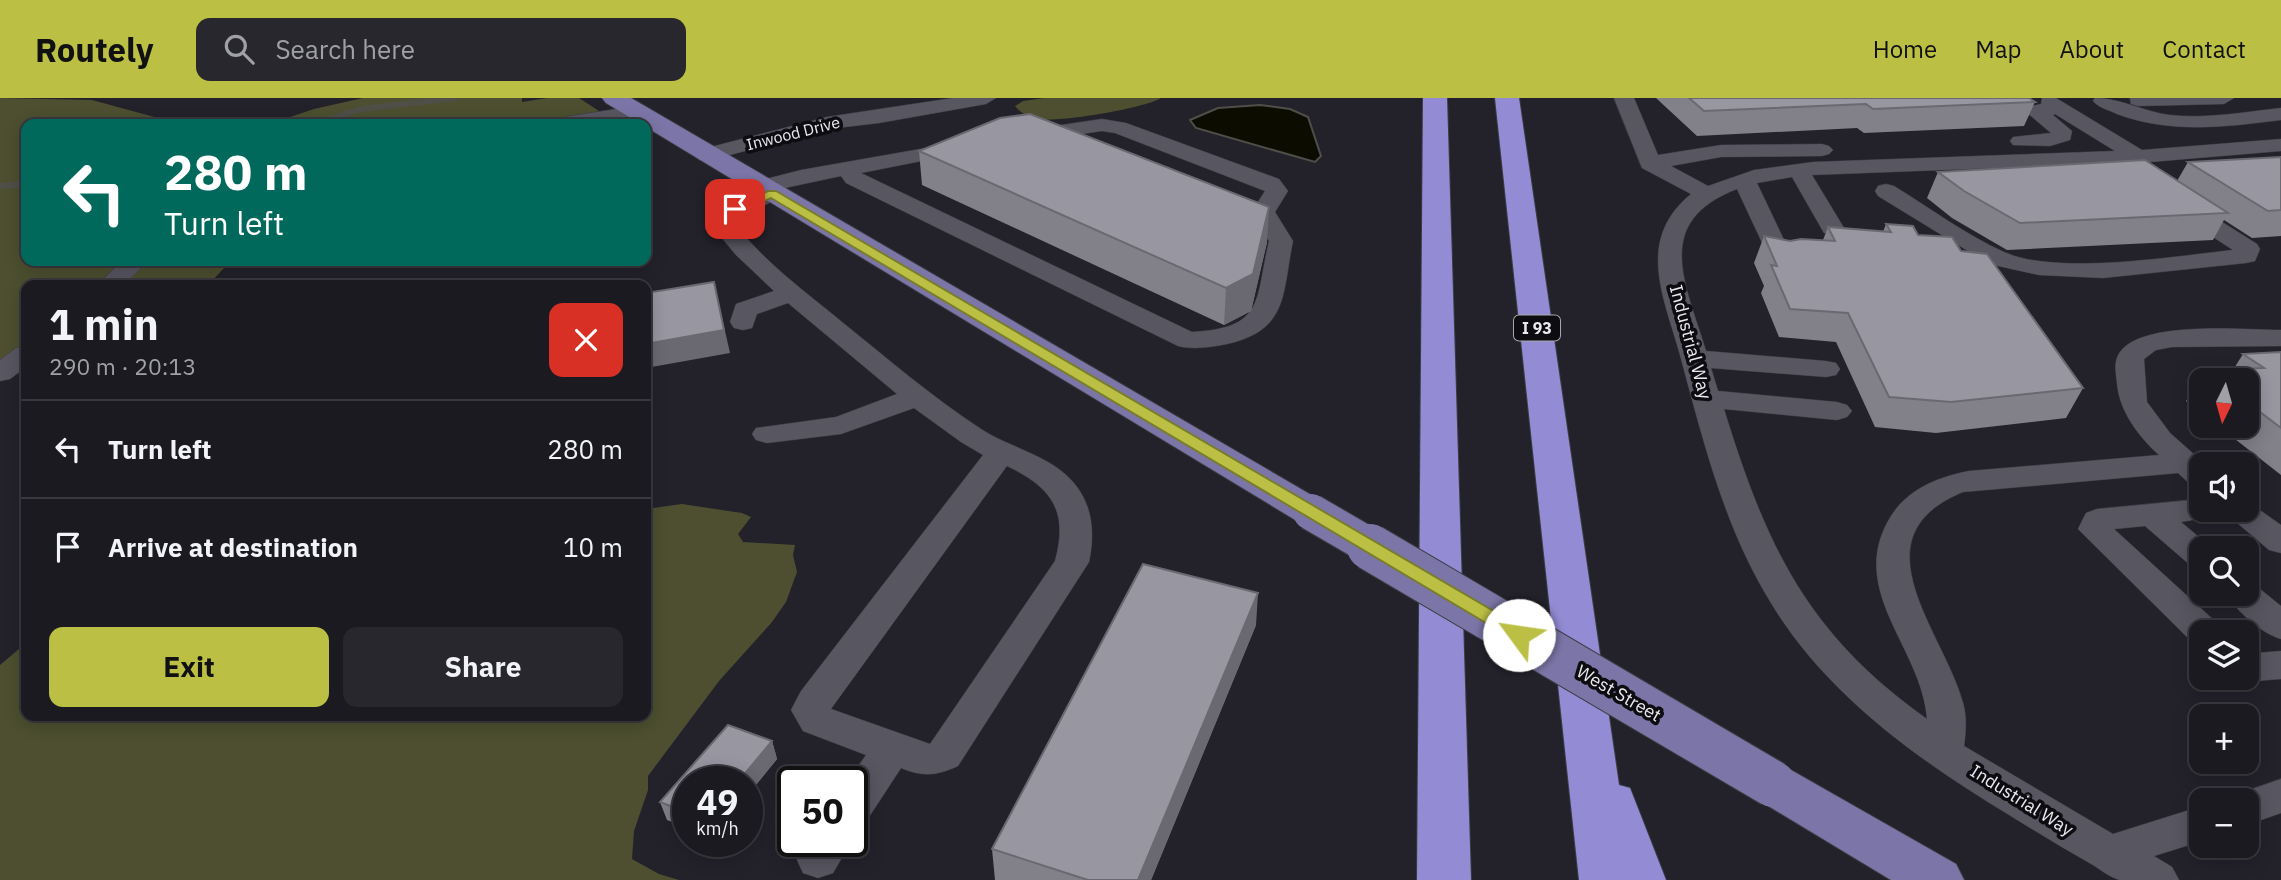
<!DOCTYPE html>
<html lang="en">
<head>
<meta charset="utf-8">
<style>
  :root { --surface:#1a1a20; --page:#27272d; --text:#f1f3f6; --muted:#9fa1a5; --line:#38383e; --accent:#bbc044 }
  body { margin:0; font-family:"IBM Plex Sans",sans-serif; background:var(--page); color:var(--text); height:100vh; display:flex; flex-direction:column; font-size:26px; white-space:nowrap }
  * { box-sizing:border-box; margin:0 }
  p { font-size:23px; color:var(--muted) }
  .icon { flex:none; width:38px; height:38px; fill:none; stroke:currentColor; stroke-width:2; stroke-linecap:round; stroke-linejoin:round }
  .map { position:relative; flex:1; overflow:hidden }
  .side { position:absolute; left:21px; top:182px; width:630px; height:441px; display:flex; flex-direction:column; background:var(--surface); border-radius:14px; box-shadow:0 4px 18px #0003,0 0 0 2px var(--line) }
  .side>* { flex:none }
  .top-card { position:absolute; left:21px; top:21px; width:630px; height:147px; border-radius:14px; box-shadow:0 4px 18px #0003,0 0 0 2px var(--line); background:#00695c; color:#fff; overflow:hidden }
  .needle { width:46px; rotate:185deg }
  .tools { position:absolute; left:2189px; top:270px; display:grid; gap:14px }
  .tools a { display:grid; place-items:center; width:70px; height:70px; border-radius:14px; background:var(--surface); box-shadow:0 4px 18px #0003,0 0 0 2px var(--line); font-size:35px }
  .speed { position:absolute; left:672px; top:668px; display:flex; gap:14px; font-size:35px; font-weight:700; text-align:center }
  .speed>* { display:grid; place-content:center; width:91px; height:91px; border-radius:50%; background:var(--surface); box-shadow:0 4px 18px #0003,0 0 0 2px var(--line); line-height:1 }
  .speed small { font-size:18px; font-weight:400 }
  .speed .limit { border:4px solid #111; border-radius:10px; background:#fff; color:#111 }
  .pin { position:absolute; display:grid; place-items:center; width:60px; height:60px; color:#fff; margin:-30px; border-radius:14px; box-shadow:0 4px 10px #0006 }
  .me { position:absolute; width:77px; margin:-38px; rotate:301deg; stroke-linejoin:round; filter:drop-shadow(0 0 5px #0008) }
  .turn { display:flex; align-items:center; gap:24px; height:147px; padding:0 28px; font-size:32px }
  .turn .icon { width:91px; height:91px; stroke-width:2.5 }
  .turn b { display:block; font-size:49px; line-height:60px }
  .round { display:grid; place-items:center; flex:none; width:74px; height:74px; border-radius:14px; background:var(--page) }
  .summary { display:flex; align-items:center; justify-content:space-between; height:119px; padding:0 28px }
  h1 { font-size:42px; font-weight:800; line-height:52px }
  .primary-button { display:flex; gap:14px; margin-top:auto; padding:14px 28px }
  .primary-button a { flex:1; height:80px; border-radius:14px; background:var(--accent); color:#111; font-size:28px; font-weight:800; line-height:80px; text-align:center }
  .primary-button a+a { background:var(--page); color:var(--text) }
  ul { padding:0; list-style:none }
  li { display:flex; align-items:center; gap:21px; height:98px; padding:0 28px; border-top:2px solid var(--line) }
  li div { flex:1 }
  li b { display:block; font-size:26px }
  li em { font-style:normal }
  header { display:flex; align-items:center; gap:42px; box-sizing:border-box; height:98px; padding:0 35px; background:var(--accent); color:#111 }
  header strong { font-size:33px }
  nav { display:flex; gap:38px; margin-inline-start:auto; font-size:24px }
  .search { width:490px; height:63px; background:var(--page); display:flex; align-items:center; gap:18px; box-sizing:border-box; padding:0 24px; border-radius:14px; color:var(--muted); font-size:26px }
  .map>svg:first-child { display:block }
  .green { fill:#4d4f30 }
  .water { fill:#0c0d00; stroke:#4f4f48; stroke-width:2 }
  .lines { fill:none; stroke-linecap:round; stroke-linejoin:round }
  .stream { stroke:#4f4f48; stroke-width:6 }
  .minor-casing { stroke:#3d3d44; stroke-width:1 }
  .major-casing { stroke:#3d3d44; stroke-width:2 }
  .highway-casing { stroke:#3d3d44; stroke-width:2 }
  .minor { fill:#575661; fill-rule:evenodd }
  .major { fill:#7b76a7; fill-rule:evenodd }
  .highway { fill:#938cd5; fill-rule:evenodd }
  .major-bridge-far1-casing { stroke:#3d3d44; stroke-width:38; stroke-linecap:butt }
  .major-bridge-casing { stroke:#3d3d44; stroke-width:48; stroke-linecap:butt }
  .major-bridge-far1 { stroke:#7b76a7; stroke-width:36 }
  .major-bridge { stroke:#7b76a7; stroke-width:46 }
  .wall { fill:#82818a }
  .shaded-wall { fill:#6a6971 }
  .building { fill:#9796a1; stroke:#6a6971; stroke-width:2 }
  .route { fill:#bbc044; stroke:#7a7d2c; stroke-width:2 }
  .labels { text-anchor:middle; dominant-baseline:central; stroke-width:7; stroke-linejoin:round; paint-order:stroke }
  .far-street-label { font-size:16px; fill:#ebeaf0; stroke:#0d0c10 }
  .shield { fill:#0d0c10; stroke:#a8a7ad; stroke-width:2 }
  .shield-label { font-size:16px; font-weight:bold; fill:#ebeaf0 }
  .street-label { font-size:18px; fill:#ebeaf0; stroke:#0d0c10 }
</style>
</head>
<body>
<header>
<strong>Routely</strong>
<div class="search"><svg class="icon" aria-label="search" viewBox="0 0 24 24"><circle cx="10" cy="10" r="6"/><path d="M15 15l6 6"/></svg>Search here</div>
<nav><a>Home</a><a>Map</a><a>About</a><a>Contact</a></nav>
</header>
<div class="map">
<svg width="2281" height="782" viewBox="0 0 2281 782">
  <rect width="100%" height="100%" fill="#23222b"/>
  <g class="green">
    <polygon points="0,0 92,2 180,26 26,26 26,163 263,163 226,168 208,187 126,187 132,179 102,183 97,187 26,187 26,247 0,267"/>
    <polygon points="363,0 522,0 522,4 547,0 579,0 619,26 269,26 314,11"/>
    <path d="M 1044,0 L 1161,0 C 1146,10 1057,25 1038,21 C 1029,20 1021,15 1015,8 L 1023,3 Z"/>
    <polygon points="682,406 742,415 751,419 738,436 743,444 795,447 793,457 797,474 786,504 772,524 719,583 648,678 648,692 634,733 632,761 659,776 679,782 0,782 0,567 26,545 26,618 646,618 646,411"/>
  </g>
  <polygon class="water" points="1260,7 1290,11 1308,19 1321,58 1315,64 1196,30 1190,22 1218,10"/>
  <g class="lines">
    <g class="stream">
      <polyline points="313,26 361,11 455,0"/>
      <polyline points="0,88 26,86"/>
    </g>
    <defs>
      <g id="minor">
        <polygon points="953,0 996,0 986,6 879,25 828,31 707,63 699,62 696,57 699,52 827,19"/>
        <path d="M 1614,0 L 1634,0 L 1658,57 L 1721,47 L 1822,46 L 1829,48 L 1833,52 L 1829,56 L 1822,58 L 1721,59 L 1671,68 L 1708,88 L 1754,72 L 1813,64 L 2115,53 L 2055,16 L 2053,17 L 2072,33 L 2070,42 L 2050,48 L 2013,47 L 2010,43 L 2013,39 L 2051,35 L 2025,13 L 2028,9 L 2041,6 L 2042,0 L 2056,0 L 2142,52 L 2281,41 L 2281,53 L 2150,64 L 1812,77 L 1844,130 L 1840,135 L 1824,135 L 1792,79 L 1757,85 L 1793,161 L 1790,166 L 1781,168 L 1772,166 L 1737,91 C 1651,124 1686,186 1706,253 L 1826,263 L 1836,265 L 1840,271 L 1836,277 L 1826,279 L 1711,270 L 1718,293 L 1837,304 L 1847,307 L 1852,313 L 1847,319 L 1837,322 L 1724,311 C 1766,448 1807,536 1927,621 C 1922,549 1845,492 1891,418 C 1908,391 1938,379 1969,373 L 2159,357 C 2139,339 2119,313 2117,285 C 2116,274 2113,264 2120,254 C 2143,222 2244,232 2281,232 L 2281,248 L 2172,249 L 2156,252 L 2144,261 L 2147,304 L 2170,335 L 2205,366 L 2202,366 L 2202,390 L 2191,387 L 2178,375 L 1963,394 C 1853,439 1944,534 1963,605 C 1967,619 1966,633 1964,648 L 2113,736 L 2202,708 L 2202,743 L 2154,758 L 2172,769 L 2179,782 C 2160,782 2139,782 2120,782 C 2111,780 2101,772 2093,767 C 2063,750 2035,733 2006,715 C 1917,661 1826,596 1771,505 C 1724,429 1703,342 1680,257 C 1664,199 1635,142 1691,96 L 1642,70 Z"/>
        <path d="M 2095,0 C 2121,0 2144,14 2170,17 C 2207,21 2245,14 2281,10 L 2281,22 C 2225,29 2171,36 2117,16 C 2109,12 2099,10 2093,3 Z"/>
        <polygon points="2130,0 2234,0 2224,6 2138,8 2131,6"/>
        <polygon points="635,8 642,10 645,14 642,18 596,26 549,26 552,22 559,20"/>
        <path d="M 1102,21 L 1126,25 L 1279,81 L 1288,93 L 1275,114 L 1293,143 C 1282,196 1289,232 1227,246 C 1211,249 1194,252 1178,248 L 846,85 L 841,78 L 780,91 L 783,95 C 778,102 748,115 736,124 L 736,127 C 765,165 806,194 842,224 C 888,261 932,299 981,331 C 1010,350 1050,357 1073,384 C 1093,407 1095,435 1089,464 L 958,668 C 936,678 923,679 901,670 L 867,722 L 852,727 L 852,684 L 847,684 L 866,657 L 803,633 L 791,612 L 801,593 L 983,357 L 961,344 L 914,310 L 841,336 L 767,345 L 756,342 L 752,336 L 756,330 L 836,319 L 897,296 L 788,205 L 757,216 L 752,230 L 743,232 L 734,230 L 730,224 L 736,206 L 774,193 L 736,157 L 712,128 L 713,121 L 737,101 L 755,94 L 751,89 L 754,84 L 801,72 L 960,44 L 967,46 L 971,50 L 967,54 L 861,75 L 1192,234 C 1265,230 1255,203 1269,143 L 1254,119 L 1224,107 L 1221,102 L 1224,97 L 1232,95 L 1258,104 L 1265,93 L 1115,35 L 1102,33 L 1028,44 L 1021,42 L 1018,38 L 1021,34 L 1028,32 ZM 1007,368 C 1051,389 1069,412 1055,463 L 930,646 L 831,611 Z"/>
        <path d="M 1886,86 L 1894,88 C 1930,110 1966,137 2004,154 C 2056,178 2176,158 2233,152 L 2176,115 L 2173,110 L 2176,105 L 2192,105 L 2257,146 L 2260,151 L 2255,163 L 2246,165 L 2103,180 L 2039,177 L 1989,166 L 1878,98 L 1875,93 L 1878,88 Z"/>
        <polygon points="122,163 148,163 124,187 97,187"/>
        <polygon points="26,248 26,269 10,281 0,283 0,262 16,250"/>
        <polygon points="2202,401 2202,411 2221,411 2216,418 2181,424 2212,450 2202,450 2202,470 2190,467 2145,428 2114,431 2217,525 2222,534 2202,534 2202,546 2191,543 2078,431 2086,415 2097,411"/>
        <polygon points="2247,403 2281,427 2281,455 2269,452 2229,418 2224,411 2247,411"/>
        <path d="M 2247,484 L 2255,487 L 2281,508 L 2281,541 C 2261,535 2237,514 2226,495 L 2247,495 Z"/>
        <polygon points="2247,552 2256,555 2281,553 2281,581 2255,583 2244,579 2247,579"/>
        <polygon points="2281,681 2281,715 2247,727 2247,702 2231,702 2232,698"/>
        <polygon points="806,744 851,744 833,775 818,780 803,775 797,762"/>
      </g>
      <g id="major">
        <polygon points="602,0 631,0 1325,405 1331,414 1325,423 1311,427 1297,423 646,29 646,26 641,26 606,5"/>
        <polygon points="1773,666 1791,672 1956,766 1964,782 1891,782 1755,700 1748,686 1755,672"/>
      </g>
      <g id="highway">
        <polygon points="1423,0 1447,0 1471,782 1417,782"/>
        <polygon points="1495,0 1519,0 1619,687 1630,690 1666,782 1579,782"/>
      </g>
    </defs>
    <use href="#minor" class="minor-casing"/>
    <use href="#major" class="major-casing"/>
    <use href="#highway" class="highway-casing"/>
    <use href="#minor" class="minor"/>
    <use href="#major" class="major"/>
    <use href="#highway" class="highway"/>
    <defs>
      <polyline id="major-bridge-far1" points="1311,414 1373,450"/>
      <polyline id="major-bridge" points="1370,449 1773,686"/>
    </defs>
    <use href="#major-bridge-far1" class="major-bridge-far1-casing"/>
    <use href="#major-bridge" class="major-bridge-casing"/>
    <use href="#major-bridge-far1" class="major-bridge-far1"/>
    <use href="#major-bridge" class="major-bridge"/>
  </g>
  <g class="wall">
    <polygon points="1656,0 2029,0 2035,4 2024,28 1864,35 1857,30 1697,38"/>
    <polygon points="919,53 1267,144 1251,213 1224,227 922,87"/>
    <polygon points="2281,59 2281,138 2252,140 2224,122 2213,142 2007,152 1952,120 1927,100 1938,74 2177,83 2188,64"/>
    <polygon points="1886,126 1961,153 2083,290 2066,320 1936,335 1875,329 1836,244 1779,239 1761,195 1764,188 1754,165 1764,138 1790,143 1823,142 1828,129 1883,134"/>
    <polygon points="2281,254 2281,377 2217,327 2247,327 2247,282 2202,282 2202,315 2186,303 2205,273 2233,272 2243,256"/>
    <polygon points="1256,527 1151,782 995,782 992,751"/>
    <polygon points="728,627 772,643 777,661 747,698 747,684 688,684 688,730 667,722 660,704"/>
  </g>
  <g class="shaded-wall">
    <polygon points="1269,109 1267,144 1251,213 1224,227 1226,190"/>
    <polygon points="714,184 730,255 646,270 646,246"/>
    <polygon points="1258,495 1256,527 1151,782 1138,782"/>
    <polygon points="772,643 777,661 747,698 747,684 738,684"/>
  </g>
  <g class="building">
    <polygon points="1689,0 2029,0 2035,4 1873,11 1866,6 1704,13"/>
    <polygon points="1030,16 1269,109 1253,176 1226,190 919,53 1000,20"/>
    <polygon points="2281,59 2281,112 2268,113 2188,64"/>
    <polygon points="2145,62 2228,115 2020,125 1964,93 1938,74"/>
    <polygon points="1886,126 1913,128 1918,137 1952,139 1961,153 1987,156 2083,290 1951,304 1889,299 1848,215 1790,211 1771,167 1777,168 1764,138 1790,143 1801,141 1835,143 1828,129 1891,134"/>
    <polygon points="714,184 724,232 646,246 646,195"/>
    <polygon points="2281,254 2281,330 2247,304 2247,282 2216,282 2205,273 2264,270 2243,256"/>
    <polygon points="1143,466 1258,495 1138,782 1088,782 992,751"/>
    <polygon points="728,627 772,643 738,684 688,684 688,715 660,704"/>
  </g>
  <polygon class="route" points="768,93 776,93 1526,532 1528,537 1526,541 1513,541 771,100 739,114 730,111"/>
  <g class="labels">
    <g class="far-street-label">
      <text transform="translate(793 35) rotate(-14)">Inwood Drive</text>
    </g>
    <rect class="shield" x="1514" y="217.5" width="46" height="25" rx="5"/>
    <g class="shield-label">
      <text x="1537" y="230">I 93</text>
    </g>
    <g class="street-label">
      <text transform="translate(1691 244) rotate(75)">Industrial Way</text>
      <text transform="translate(1619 595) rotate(30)">West Street</text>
      <text transform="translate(2022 702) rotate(32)">Industrial Way</text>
    </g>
  </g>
</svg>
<div class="tools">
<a><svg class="needle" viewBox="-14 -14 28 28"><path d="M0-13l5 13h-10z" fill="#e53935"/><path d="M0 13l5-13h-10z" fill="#9fa1a5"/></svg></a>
<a><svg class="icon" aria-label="sound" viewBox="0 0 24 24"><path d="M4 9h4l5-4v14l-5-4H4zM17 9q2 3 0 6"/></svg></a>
<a><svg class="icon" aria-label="search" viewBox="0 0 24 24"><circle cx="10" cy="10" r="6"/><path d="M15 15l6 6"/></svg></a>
<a><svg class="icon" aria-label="layers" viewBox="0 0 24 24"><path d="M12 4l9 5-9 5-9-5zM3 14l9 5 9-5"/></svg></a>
<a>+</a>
<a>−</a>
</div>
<div class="speed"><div>49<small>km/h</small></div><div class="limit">50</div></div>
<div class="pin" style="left:735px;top:111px;background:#d93025"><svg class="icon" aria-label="arrive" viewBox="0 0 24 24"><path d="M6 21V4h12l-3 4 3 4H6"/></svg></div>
<svg class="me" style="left:1519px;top:537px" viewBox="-20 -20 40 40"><circle r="19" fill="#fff"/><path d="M0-13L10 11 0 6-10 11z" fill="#bbc044"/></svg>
<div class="top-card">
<div class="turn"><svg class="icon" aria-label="left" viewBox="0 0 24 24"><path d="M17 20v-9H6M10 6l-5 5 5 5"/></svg><div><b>280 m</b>Turn left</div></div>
</div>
<section class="side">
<div class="summary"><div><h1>1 min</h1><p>290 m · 20:13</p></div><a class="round" style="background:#d93025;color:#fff"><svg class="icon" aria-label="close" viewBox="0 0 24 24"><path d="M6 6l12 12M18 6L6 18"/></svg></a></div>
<ul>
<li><svg class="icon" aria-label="left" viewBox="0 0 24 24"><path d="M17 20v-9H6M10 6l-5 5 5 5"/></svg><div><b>Turn left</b></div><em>280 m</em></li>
<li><svg class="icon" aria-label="arrive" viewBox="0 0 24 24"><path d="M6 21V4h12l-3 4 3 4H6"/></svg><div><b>Arrive at destination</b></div><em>10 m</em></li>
</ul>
<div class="primary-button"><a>Exit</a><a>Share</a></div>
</section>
</div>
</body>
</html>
